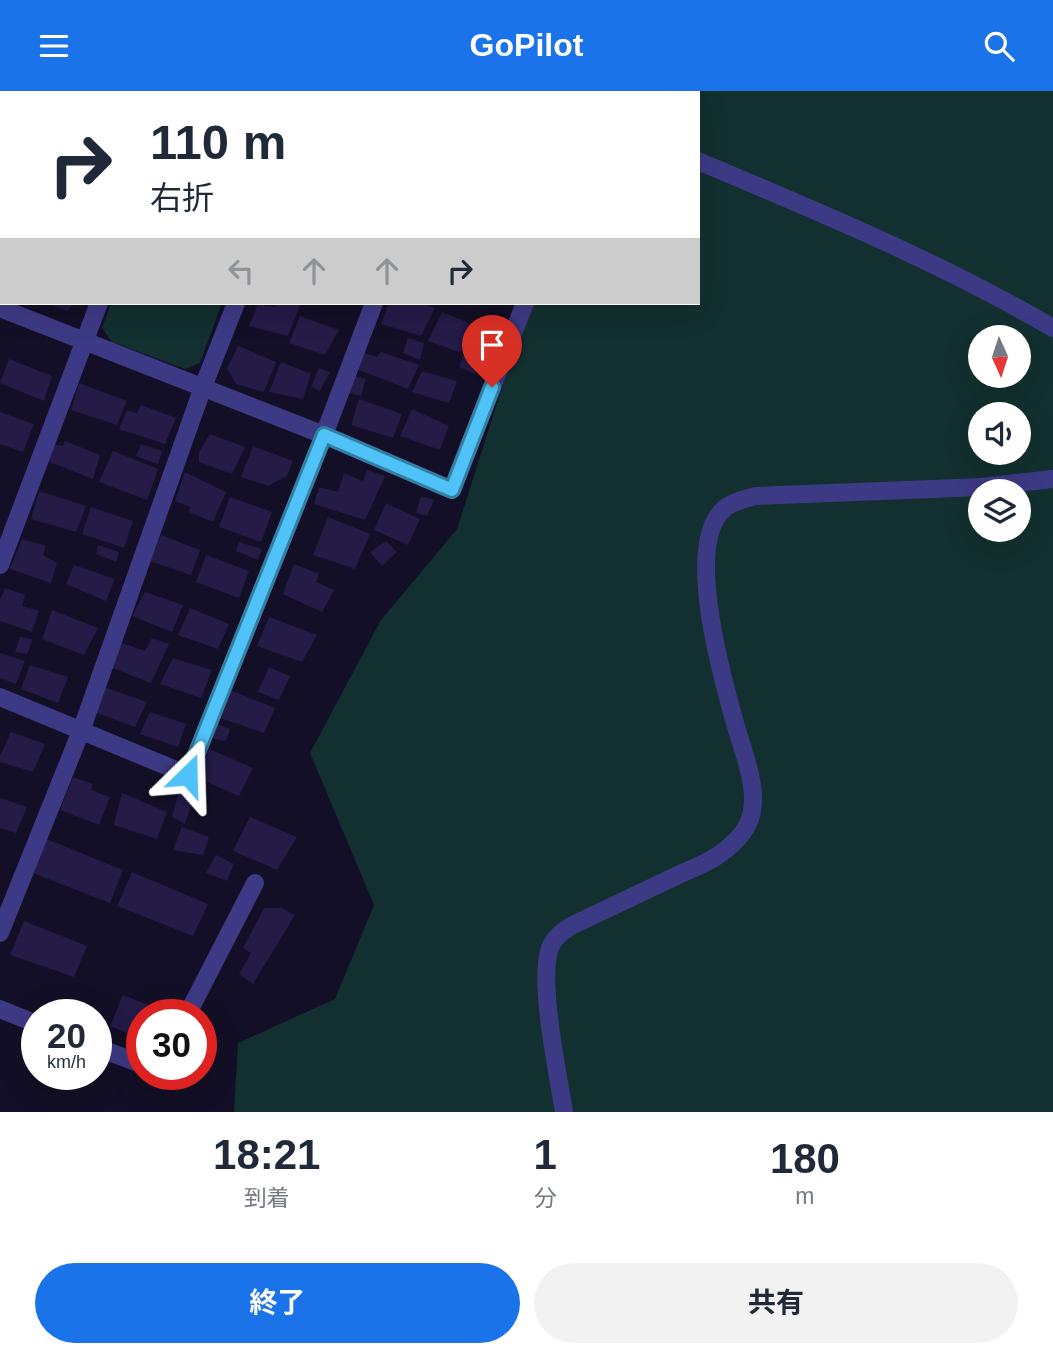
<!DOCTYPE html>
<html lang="ja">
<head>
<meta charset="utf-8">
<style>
  :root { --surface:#fff; --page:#f2f2f3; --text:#1f2937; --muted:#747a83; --accent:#1a73e8 }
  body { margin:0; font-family:Arial,"Noto Sans JP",sans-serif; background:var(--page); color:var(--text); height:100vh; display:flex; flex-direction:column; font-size:26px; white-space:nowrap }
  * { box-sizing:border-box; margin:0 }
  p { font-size:23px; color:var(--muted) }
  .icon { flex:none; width:38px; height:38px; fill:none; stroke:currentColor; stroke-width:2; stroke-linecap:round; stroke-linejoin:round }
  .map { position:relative; height:1021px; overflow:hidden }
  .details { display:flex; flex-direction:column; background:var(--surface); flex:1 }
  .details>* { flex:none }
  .banner { position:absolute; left:0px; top:0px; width:700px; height:214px; box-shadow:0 7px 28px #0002; background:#fff; color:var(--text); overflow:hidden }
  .needle { width:46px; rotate:177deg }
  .fabs { position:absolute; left:968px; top:234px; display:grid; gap:14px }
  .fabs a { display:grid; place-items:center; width:63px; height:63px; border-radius:50%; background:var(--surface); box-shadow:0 7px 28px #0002; font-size:35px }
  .speed { position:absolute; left:21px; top:908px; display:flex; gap:14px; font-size:35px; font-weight:700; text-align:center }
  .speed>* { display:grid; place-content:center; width:91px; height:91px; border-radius:50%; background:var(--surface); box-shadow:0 7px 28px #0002; line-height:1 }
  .speed small { font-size:18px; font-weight:400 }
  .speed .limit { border:10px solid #d22; background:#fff; color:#111 }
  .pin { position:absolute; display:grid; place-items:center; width:60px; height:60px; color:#fff; margin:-72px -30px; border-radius:50% 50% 50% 0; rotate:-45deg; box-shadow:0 0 7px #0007 }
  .pin .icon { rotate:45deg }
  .me { position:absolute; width:77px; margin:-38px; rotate:22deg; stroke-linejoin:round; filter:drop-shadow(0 0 5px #0008) }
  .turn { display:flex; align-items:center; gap:24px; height:147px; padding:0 35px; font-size:32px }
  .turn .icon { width:91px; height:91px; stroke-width:2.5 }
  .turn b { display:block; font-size:49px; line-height:60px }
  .lanes { display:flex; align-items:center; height:66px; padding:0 35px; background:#0003; justify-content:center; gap:35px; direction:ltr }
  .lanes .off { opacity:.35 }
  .eta { display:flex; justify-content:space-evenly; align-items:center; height:119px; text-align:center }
  .eta b { font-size:42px; font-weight:700; line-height:49px }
  .button { display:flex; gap:14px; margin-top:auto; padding:14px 35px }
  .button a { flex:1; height:80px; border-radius:42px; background:var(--accent); color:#fff; font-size:28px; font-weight:700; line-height:80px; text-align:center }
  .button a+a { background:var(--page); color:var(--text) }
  header { display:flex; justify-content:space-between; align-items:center; height:91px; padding:0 35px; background:var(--accent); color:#fff; font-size:32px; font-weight:700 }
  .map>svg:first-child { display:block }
  .green { fill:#12302f; fill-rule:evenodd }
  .building { fill:#241b47 }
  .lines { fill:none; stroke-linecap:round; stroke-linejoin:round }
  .street { stroke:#3d3a85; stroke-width:18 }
  .route-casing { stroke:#337fa1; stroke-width:18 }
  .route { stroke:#4fc3f7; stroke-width:12 }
</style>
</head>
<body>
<header><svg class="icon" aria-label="menu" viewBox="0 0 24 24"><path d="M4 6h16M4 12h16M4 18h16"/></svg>GoPilot<svg class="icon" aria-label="search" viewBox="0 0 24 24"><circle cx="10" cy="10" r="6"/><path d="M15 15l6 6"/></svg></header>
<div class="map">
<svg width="1053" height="1021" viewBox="0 0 1053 1021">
  <rect width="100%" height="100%" fill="#130f26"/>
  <g class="green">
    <path d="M 596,0 L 1053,0 L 1053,1021 L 234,1021 L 238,952 L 335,908 L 374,814 L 310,662 L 381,529 L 457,438 L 529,212 L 698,212 L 698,2 L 595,2 ZM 980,247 L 1018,247 L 1018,285 L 980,285 ZM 980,324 L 1018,324 L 1018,362 L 980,362 ZM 980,401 L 1018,401 L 1018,439 L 980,439 Z"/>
    <polygon points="111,212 222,212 200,272 185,278 112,251 102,237"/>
  </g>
  <g class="building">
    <polygon points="46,212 74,212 67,220"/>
    <polygon points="277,212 301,212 288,245 249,235 258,213 276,216"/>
    <polygon points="389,212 422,212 435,217 421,245 381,233"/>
    <polygon points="442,221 476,235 469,254 459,261 428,250"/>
    <polygon points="300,225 339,239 325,264 289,252"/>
    <polygon points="408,247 424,252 420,269 403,262"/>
    <polygon points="238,255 276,271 264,301 236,293 227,278"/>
    <polygon points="466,258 481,264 475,283 459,276"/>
    <polygon points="361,261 377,266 381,261 419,274 408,298 354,277"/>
    <polygon points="9,268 52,285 44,310 0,292"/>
    <polygon points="281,271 311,283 303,308 269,301"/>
    <polygon points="319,277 330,281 320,300 311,296"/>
    <polygon points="422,280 457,290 449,312 412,301"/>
    <polygon points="351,284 366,288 361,305 345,301"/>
    <polygon points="79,292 127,310 117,334 71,319"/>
    <polygon points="359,308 402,323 393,347 351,334"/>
    <polygon points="141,314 176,327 165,353 119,338 127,319 137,322"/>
    <polygon points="412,318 449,335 440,359 400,345"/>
    <polygon points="0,321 34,333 23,361 0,353"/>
    <polygon points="210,343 245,356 232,383 199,371 199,361"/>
    <polygon points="65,350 100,364 93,388 47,370 52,353 63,355"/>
    <polygon points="141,353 162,360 158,373 136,365"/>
    <polygon points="253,355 293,370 287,385 268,395 241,386"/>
    <polygon points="113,360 158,378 147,409 99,391"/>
    <polygon points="367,379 385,385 365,429 314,413 319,396 338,401 344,382 363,390"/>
    <polygon points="185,381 226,401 213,431 189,421 190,416 175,410"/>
    <polygon points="39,400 86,415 76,441 31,428"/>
    <polygon points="421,405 434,409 427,425 416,422"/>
    <polygon points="230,406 272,421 261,451 219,436"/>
    <polygon points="386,412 420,428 408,454 374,439"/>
    <polygon points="91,416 133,430 124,457 82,443"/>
    <polygon points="328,426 370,443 355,478 313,464"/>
    <polygon points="161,444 200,459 191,484 150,470"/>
    <polygon points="22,448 46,455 43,464 57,472 51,492 10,478"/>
    <polygon points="386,450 397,461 382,475 370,461"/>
    <polygon points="239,451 262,458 258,469 236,460"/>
    <polygon points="98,454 119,461 116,471 96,463"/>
    <polygon points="206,464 249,480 239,507 196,491"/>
    <polygon points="294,473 319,483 316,491 334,499 322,521 283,503"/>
    <polygon points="74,474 115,488 106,510 66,493"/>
    <polygon points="5,497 25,504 22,515 39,520 32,541 0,530 0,509"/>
    <polygon points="145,501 183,514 172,541 132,525"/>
    <polygon points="190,517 229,533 218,558 178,544"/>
    <polygon points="52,519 98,537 84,564 42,548"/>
    <polygon points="269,526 317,544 302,571 257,555"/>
    <polygon points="20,546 33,548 27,563 15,561"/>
    <polygon points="152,547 169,553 151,592 110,576 119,551 145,560"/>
    <polygon points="0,562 25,570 16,593 0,587"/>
    <polygon points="173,567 212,579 201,607 160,593"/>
    <polygon points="30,574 68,586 58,612 21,598"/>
    <polygon points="269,576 290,585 279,609 258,601"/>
    <polygon points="104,596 147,611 135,636 94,621"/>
    <polygon points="230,599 275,617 264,642 220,627"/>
    <polygon points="150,621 186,633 178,656 140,643"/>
    <polygon points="215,632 230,638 226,650 210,647"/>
    <polygon points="11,641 45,653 33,681 0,671 0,665"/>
    <polygon points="209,658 253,677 239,705 197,687"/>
    <polygon points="73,686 93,693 91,699 110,706 99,734 60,719"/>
    <polygon points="180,697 194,706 185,733 172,726"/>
    <polygon points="122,702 167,721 157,748 114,734"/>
    <polygon points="0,707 27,716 16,742 0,737"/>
    <polygon points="250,726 297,746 277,779 233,760"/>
    <polygon points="182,736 209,746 203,764 173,759"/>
    <polygon points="44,747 123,779 110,812 30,781"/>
    <polygon points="216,764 234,773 227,790 206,782"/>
    <polygon points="132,781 208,813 193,845 117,815"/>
    <polygon points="264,817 282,817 295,824 253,893 239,883 251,862 243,857"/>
    <polygon points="24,830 87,855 74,886 10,864"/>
    <polygon points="123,904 167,921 166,924 142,924 142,948 110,935"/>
  </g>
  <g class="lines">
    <g class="street">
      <polyline points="530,0 534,2"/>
      <polyline points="40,2 40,0"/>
      <polyline points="179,2 180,0"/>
      <polyline points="318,2 319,0"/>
      <polyline points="454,2 454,0"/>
      <path d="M 698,70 C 819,121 940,171 1053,237"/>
      <polyline points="0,112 2,107"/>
      <polyline points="0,217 324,344 452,399 525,212"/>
      <polyline points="0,474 99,212"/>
      <polyline points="0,606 188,684 324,344 374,212"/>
      <polyline points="0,842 81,640 203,296 236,212"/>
      <polyline points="0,918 37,933"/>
      <polyline points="187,924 255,792"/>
      <polyline points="96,956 136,971 142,969"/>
      <path d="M 564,1021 C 558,983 538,890 550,857 C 554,846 563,840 573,834 C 606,818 640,802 674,786 C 688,779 704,774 717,765 C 728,758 741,746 747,735 C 763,705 743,662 735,632 C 722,586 683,451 725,417 C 734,410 745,408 755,405 L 981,396 L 1053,388"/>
    </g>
  </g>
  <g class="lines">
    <defs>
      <polyline id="route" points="188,684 324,344 452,399 492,296"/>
    </defs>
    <use href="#route" class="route-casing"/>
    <use href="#route" class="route"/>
  </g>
</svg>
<div class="fabs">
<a><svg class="needle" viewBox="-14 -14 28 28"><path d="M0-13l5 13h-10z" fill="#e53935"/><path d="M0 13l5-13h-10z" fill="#747a83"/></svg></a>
<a><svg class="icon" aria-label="sound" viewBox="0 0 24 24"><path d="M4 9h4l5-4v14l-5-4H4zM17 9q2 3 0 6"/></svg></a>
<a><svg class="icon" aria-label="layers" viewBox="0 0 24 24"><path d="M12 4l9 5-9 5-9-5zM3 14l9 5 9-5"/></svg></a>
</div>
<div class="speed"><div>20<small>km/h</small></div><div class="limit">30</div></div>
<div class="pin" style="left:492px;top:296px;background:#d93025"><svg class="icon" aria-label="arrive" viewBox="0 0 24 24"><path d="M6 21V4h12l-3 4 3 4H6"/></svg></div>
<svg class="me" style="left:188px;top:684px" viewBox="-20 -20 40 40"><path d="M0-17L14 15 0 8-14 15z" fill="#4fc3f7" stroke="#fff" stroke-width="4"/></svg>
<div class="banner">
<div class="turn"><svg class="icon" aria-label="right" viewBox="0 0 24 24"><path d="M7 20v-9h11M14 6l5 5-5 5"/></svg><div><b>110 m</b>右折</div></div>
<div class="lanes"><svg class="icon off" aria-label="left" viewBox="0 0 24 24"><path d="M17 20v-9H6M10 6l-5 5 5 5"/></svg><svg class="icon off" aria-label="ahead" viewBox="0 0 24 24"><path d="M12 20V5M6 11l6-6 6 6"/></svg><svg class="icon off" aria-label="ahead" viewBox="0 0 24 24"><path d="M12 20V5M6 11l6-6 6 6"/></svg><svg class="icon" aria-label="right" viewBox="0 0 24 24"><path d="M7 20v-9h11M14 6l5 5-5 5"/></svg></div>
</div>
</div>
<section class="details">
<div class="eta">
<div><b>18:21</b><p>到着</p></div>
<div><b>1</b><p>分</p></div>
<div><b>180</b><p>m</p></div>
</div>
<div class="button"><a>終了</a><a>共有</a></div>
</section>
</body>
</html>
